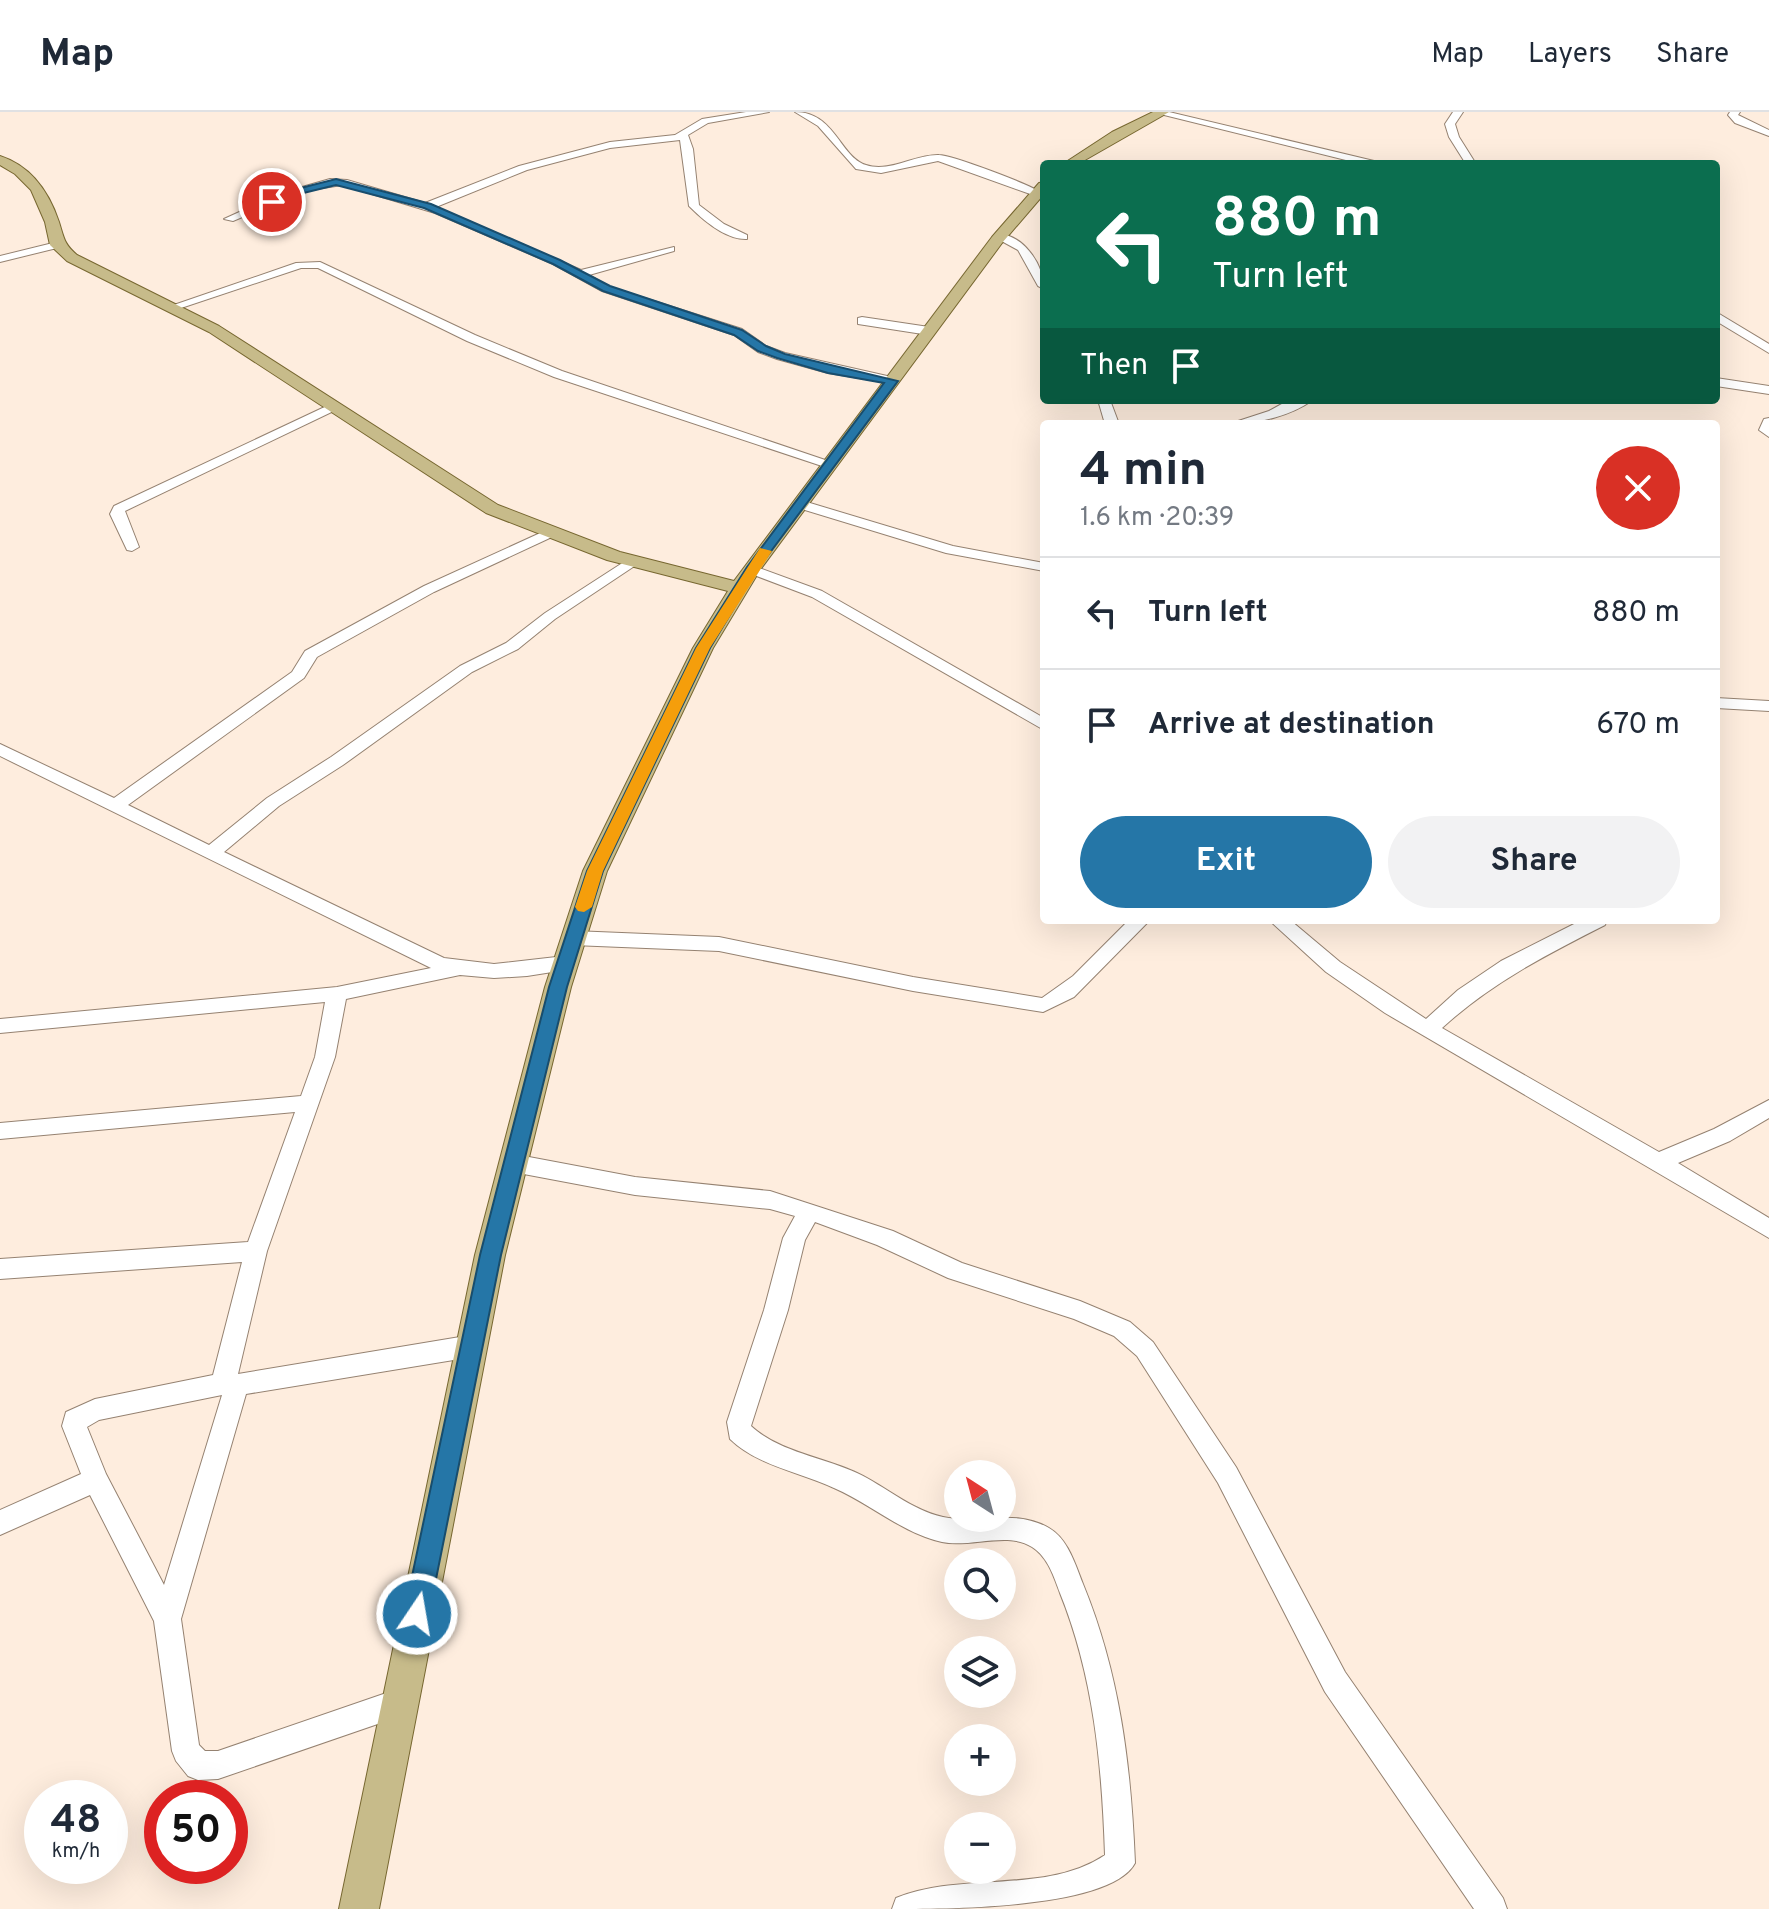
<!DOCTYPE html>
<html lang="en">
<head>
<meta charset="utf-8">
<style>
  :root { --surface:#fff; --page:#f2f2f3; --text:#1f2937; --muted:#747a83; --line:#e0e1e3; --accent:#2576a7 }
  body { margin:0; font-family:Overpass,sans-serif; background:var(--page); color:var(--text); height:100vh; display:flex; flex-direction:column; font-size:30px; white-space:nowrap }
  * { box-sizing:border-box; margin:0 }
  p { font-size:26px; color:var(--muted) }
  .icon { flex:none; width:44px; height:44px; fill:none; stroke:currentColor; stroke-width:2; stroke-linecap:round; stroke-linejoin:round }
  .map { position:relative; flex:1; overflow:hidden }
  .details { position:absolute; left:1040px; top:308px; width:680px; height:504px; display:flex; flex-direction:column; background:var(--surface); border-radius:8px; box-shadow:0 8px 32px #0002 }
  .details>* { flex:none }
  .banner { position:absolute; left:1040px; top:48px; width:680px; height:244px; border-radius:8px; box-shadow:0 8px 32px #0002; background:#0b6e4f; color:#fff; overflow:hidden }
  .needle { width:52px; rotate:324deg }
  .tools { position:absolute; left:944px; top:1348px; display:grid; gap:16px }
  .tools a { display:grid; place-items:center; width:72px; height:72px; border-radius:50%; background:var(--surface); box-shadow:0 8px 32px #0002; font-size:40px }
  .speed { position:absolute; left:24px; top:1668px; display:flex; gap:16px; font-size:40px; font-weight:700; text-align:center }
  .speed>* { display:grid; place-content:center; width:104px; height:104px; border-radius:50%; background:var(--surface); box-shadow:0 8px 32px #0002; line-height:1 }
  .speed small { font-size:20px; font-weight:400 }
  .speed .limit { border:12px solid #d22; background:#fff; color:#111 }
  .pin { position:absolute; display:grid; place-items:center; width:68px; height:68px; color:#fff; margin:-34px; border:4px solid #fff; border-radius:50%; box-shadow:0 2px 8px #0007 }
  .me { position:absolute; width:88px; margin:-44px; rotate:12deg; stroke-linejoin:round; filter:drop-shadow(0 0 6px #0008) }
  .turn { display:flex; align-items:center; gap:28px; height:168px; padding:0 40px; font-size:36px }
  .turn .icon { width:104px; height:104px; stroke-width:2.5 }
  .turn b { display:block; font-size:56px; line-height:68px }
  .then { display:flex; align-items:center; height:76px; padding:0 40px; background:#0003; gap:16px; font-size:30px }
  .round { display:grid; place-items:center; flex:none; width:84px; height:84px; border-radius:42px; background:var(--page) }
  .head { display:flex; align-items:center; justify-content:space-between; height:136px; padding:0 40px }
  h1 { font-size:48px; font-weight:700; line-height:60px }
  .cta { display:flex; gap:16px; margin-top:auto; padding:16px 40px }
  .cta a { flex:1; height:92px; border-radius:48px; background:var(--accent); color:#fff; font-size:32px; font-weight:700; line-height:92px; text-align:center }
  .cta a+a { background:var(--page); color:var(--text) }
  ul { padding:0; list-style:none }
  li { display:flex; align-items:center; gap:24px; height:112px; padding:0 40px; border-top:2px solid var(--line) }
  li div { flex:1 }
  li b { display:block; font-size:30px }
  li em { font-style:normal }
  header { display:flex; align-items:center; gap:48px; box-sizing:border-box; height:112px; padding:0 40px; background:var(--surface); border-bottom:2px solid var(--line) }
  header strong { font-size:38px }
  nav { display:flex; gap:44px; margin-inline-start:auto; font-size:28px }
  .map>svg:first-child { display:block }
  .lines { fill:none; stroke-linecap:round; stroke-linejoin:round }
  .minor-casing { stroke:#958271; stroke-width:2 }
  .major-casing { stroke:#776730; stroke-width:2 }
  .minor { fill:#fff; fill-rule:evenodd }
  .major { fill:#c7bb8a; fill-rule:evenodd }
  .route { fill:#2576a7; stroke:#184d6d; stroke-width:2 }
  .slow { fill:#f59e0b }
</style>
</head>
<body>
<header>
<strong>Map</strong>
<nav><a>Map</a><a>Layers</a><a>Share</a></nav>
</header>
<div class="map">
<svg width="1769" height="1797" viewBox="0 0 1769 1797">
  <rect width="100%" height="100%" fill="#feedde"/>
  <g class="lines">
    <defs>
      <g id="minor">
        <path d="M 746,0 L 769,0 L 708,11 L 688,23 L 693,37 L 699,93 L 724,112 L 747,123 L 747,127 C 726,128 703,108 689,94 L 680,28 L 610,36 L 527,58 L 436,95 L 581,158 L 674,135 L 674,139 L 589,163 L 610,175 L 742,217 L 766,234 L 785,241 L 896,266 L 896,272 L 828,261 L 777,247 L 758,240 L 734,223 L 602,179 L 553,152 L 435,101 L 342,73 L 304,79 L 233,109 L 224,107 L 281,81 L 330,67 L 347,68 L 425,91 L 519,54 L 610,30 L 675,23 L 702,7 Z"/>
        <path d="M 795,0 C 835,0 840,45 866,53 C 890,61 915,42 939,43 C 952,43 1031,73 1042,81 L 1033,83 L 938,49 L 881,61 L 856,57 L 818,14 Z"/>
        <polygon points="1169,0 1374,49 1379,52 1362,52 1156,1"/>
        <polygon points="1453,0 1463,0 1455,12 1459,25 1476,52 1466,52 1449,25 1445,12"/>
        <polygon points="1730,0 1740,0 1738,3 1769,18 1769,24 1735,11 1728,3"/>
        <path d="M 996,122 C 1023,121 1044,153 1044,177 L 1038,174 L 1018,138 L 996,126 Z"/>
        <polygon points="57,130 61,131 61,135 0,150 0,144"/>
        <polygon points="320,150 475,223 562,259 837,352 825,355 554,265 467,229 318,156 301,156 178,197 168,195 296,151"/>
        <polygon points="1716,200 1769,232 1769,241 1716,209"/>
        <polygon points="862,205 929,215 935,219 929,223 858,212 858,206"/>
        <polygon points="1716,266 1769,274 1769,282 1716,274"/>
        <polygon points="1098,288 1110,288 1119,312 1105,312"/>
        <path d="M 1289,288 L 1313,288 C 1290,304 1258,312 1229,312 L 1269,299 Z"/>
        <polygon points="331,292 342,295 125,399 139,435 132,439 127,438 110,402 114,394"/>
        <polygon points="1769,306 1769,325 1759,318 1764,307"/>
        <polygon points="800,388 953,434 1044,451 1044,459 946,441 795,395 793,392"/>
        <path d="M 549,417 L 556,421 L 554,424 L 434,480 L 317,545 L 304,566 L 128,693 L 209,733 L 267,686 L 331,645 L 460,554 L 506,531 L 545,501 L 627,448 L 637,448 L 639,451 L 555,507 L 518,537 L 472,560 L 343,653 L 279,694 L 224,740 L 444,846 L 494,852 L 565,844 L 575,851 L 565,858 L 527,864 L 494,866 L 460,863 L 346,887 L 335,945 L 267,1139 L 238,1262 L 472,1223 L 480,1227 L 484,1234 L 480,1241 L 472,1245 L 246,1282 L 181,1507 L 199,1633 L 205,1639 L 218,1639 L 398,1577 L 408,1581 L 412,1591 L 408,1601 L 398,1605 L 218,1667 L 198,1668 L 188,1664 L 176,1649 L 172,1639 L 154,1509 L 90,1383 L 0,1423 L 0,1398 L 81,1362 L 62,1314 L 66,1300 L 95,1287 L 213,1263 L 242,1150 L 0,1167 L 0,1147 L 248,1130 L 295,1000 L 0,1027 L 0,1011 L 301,984 L 315,945 L 325,890 L 0,921 L 0,907 L 337,875 L 431,856 L 0,644 L 0,632 L 114,686 L 292,560 L 305,539 L 424,474 ZM 222,1283 L 164,1473 L 106,1362 L 87,1315 L 99,1308 Z"/>
        <polygon points="751,453 822,479 1044,606 1044,618 812,485 746,460 744,457"/>
        <polygon points="1716,586 1769,589 1769,599 1716,596"/>
        <polygon points="1129,808 1150,808 1074,885 1043,900 913,879 719,839 573,833 563,826 573,819 719,825 913,865 1042,886 1073,864"/>
        <path d="M 1269,808 L 1290,808 L 1340,850 L 1426,907 L 1458,878 L 1501,849 L 1582,808 L 1607,808 L 1605,813 C 1546,843 1491,871 1442,916 L 1659,1040 L 1714,1017 L 1769,988 L 1769,1006 L 1730,1029 L 1678,1051 L 1769,1106 L 1769,1126 L 1385,901 L 1326,860 Z"/>
        <path d="M 513,1042 L 635,1065 L 770,1079 L 893,1119 L 962,1151 L 1080,1189 L 1130,1210 L 1153,1230 L 1236,1355 L 1345,1560 L 1503,1786 L 1507,1797 L 1474,1797 L 1325,1580 L 1218,1371 L 1137,1244 L 1114,1224 L 1074,1207 L 948,1166 L 877,1133 L 815,1110 L 805,1128 L 788,1198 L 751,1314 C 779,1340 823,1345 857,1361 C 885,1374 911,1398 943,1405 C 980,1413 1014,1396 1049,1416 C 1068,1427 1075,1452 1083,1472 C 1120,1562 1131,1654 1135,1751 C 1111,1797 946,1797 892,1797 L 896,1786 C 962,1759 1045,1783 1105,1743 C 1102,1654 1094,1565 1060,1481 C 1054,1465 1048,1445 1032,1435 C 1008,1419 970,1436 942,1430 C 902,1421 871,1392 834,1376 C 800,1360 758,1354 730,1327 L 727,1310 L 764,1198 L 783,1126 L 795,1104 L 770,1097 L 635,1083 L 513,1060 L 505,1057 L 502,1051 L 505,1045 Z"/>
      </g>
      <g id="major">
        <polygon points="1153,0 1169,0 1078,52 1063,52 1112,20"/>
        <path d="M 0,44 C 31,54 49,80 59,110 C 64,126 64,132 77,143 L 219,214 L 498,393 L 620,440 L 734,469 L 992,125 L 1039,71 L 1044,70 L 1044,82 L 1002,131 L 760,458 L 713,536 L 607,759 L 571,875 L 505,1143 L 379,1797 L 339,1797 L 475,1143 L 545,875 L 583,759 L 693,536 L 728,479 L 607,448 L 486,401 L 209,220 L 67,149 L 50,133 L 45,110 L 31,78 L 15,62 L 0,53 Z"/>
      </g>
    </defs>
    <use href="#minor" class="minor-casing"/>
    <use href="#major" class="major-casing"/>
    <use href="#minor" class="minor"/>
    <use href="#major" class="major"/>
  </g>
  <polygon class="route" points="336,67 431,92 560,148 610,174 742,218 766,234 785,242 898,269 757,458 710,536 603,759 567,875 501,1143 429,1502 425,1510 417,1514 408,1510 404,1502 480,1143 549,875 587,759 696,536 747,455 884,271 828,261 777,246 758,239 734,223 603,179 553,152 424,96 336,73 283,86 275,92 267,90 277,82"/>
  <polygon class="slow" points="760,436 772,439 710,536 603,759 592,795 584,800 578,799 575,795 587,759 696,536"/>
</svg>
<div class="tools">
<a><svg class="needle" viewBox="-14 -14 28 28"><path d="M0-13l5 13h-10z" fill="#e53935"/><path d="M0 13l5-13h-10z" fill="#747a83"/></svg></a>
<a><svg class="icon" aria-label="search" viewBox="0 0 24 24"><circle cx="10" cy="10" r="6"/><path d="M15 15l6 6"/></svg></a>
<a><svg class="icon" aria-label="layers" viewBox="0 0 24 24"><path d="M12 4l9 5-9 5-9-5zM3 14l9 5 9-5"/></svg></a>
<a>+</a>
<a>−</a>
</div>
<div class="speed"><div>48<small>km/h</small></div><div class="limit">50</div></div>
<div class="pin" style="left:272px;top:90px;background:#d93025"><svg class="icon" aria-label="arrive" viewBox="0 0 24 24"><path d="M6 21V4h12l-3 4 3 4H6"/></svg></div>
<svg class="me" style="left:417px;top:1502px" viewBox="-20 -20 40 40"><circle r="17" fill="#2576a7" stroke="#fff" stroke-width="3"/><path d="M0-11L8 9 0 5-8 9z" fill="#fff"/></svg>
<div class="banner">
<div class="turn"><svg class="icon" aria-label="left" viewBox="0 0 24 24"><path d="M17 20v-9H6M10 6l-5 5 5 5"/></svg><div><b>880 m</b>Turn left</div></div>
<div class="then">Then<svg class="icon" aria-label="arrive" viewBox="0 0 24 24"><path d="M6 21V4h12l-3 4 3 4H6"/></svg></div>
</div>
<section class="details">
<div class="head"><div><h1>4 min</h1><p>1.6 km · 20:39</p></div><a class="round" style="background:#d93025;color:#fff"><svg class="icon" aria-label="close" viewBox="0 0 24 24"><path d="M6 6l12 12M18 6L6 18"/></svg></a></div>
<ul>
<li><svg class="icon" aria-label="left" viewBox="0 0 24 24"><path d="M17 20v-9H6M10 6l-5 5 5 5"/></svg><div><b>Turn left</b></div><em>880 m</em></li>
<li><svg class="icon" aria-label="arrive" viewBox="0 0 24 24"><path d="M6 21V4h12l-3 4 3 4H6"/></svg><div><b>Arrive at destination</b></div><em>670 m</em></li>
</ul>
<div class="cta"><a>Exit</a><a>Share</a></div>
</section>
</div>
</body>
</html>
